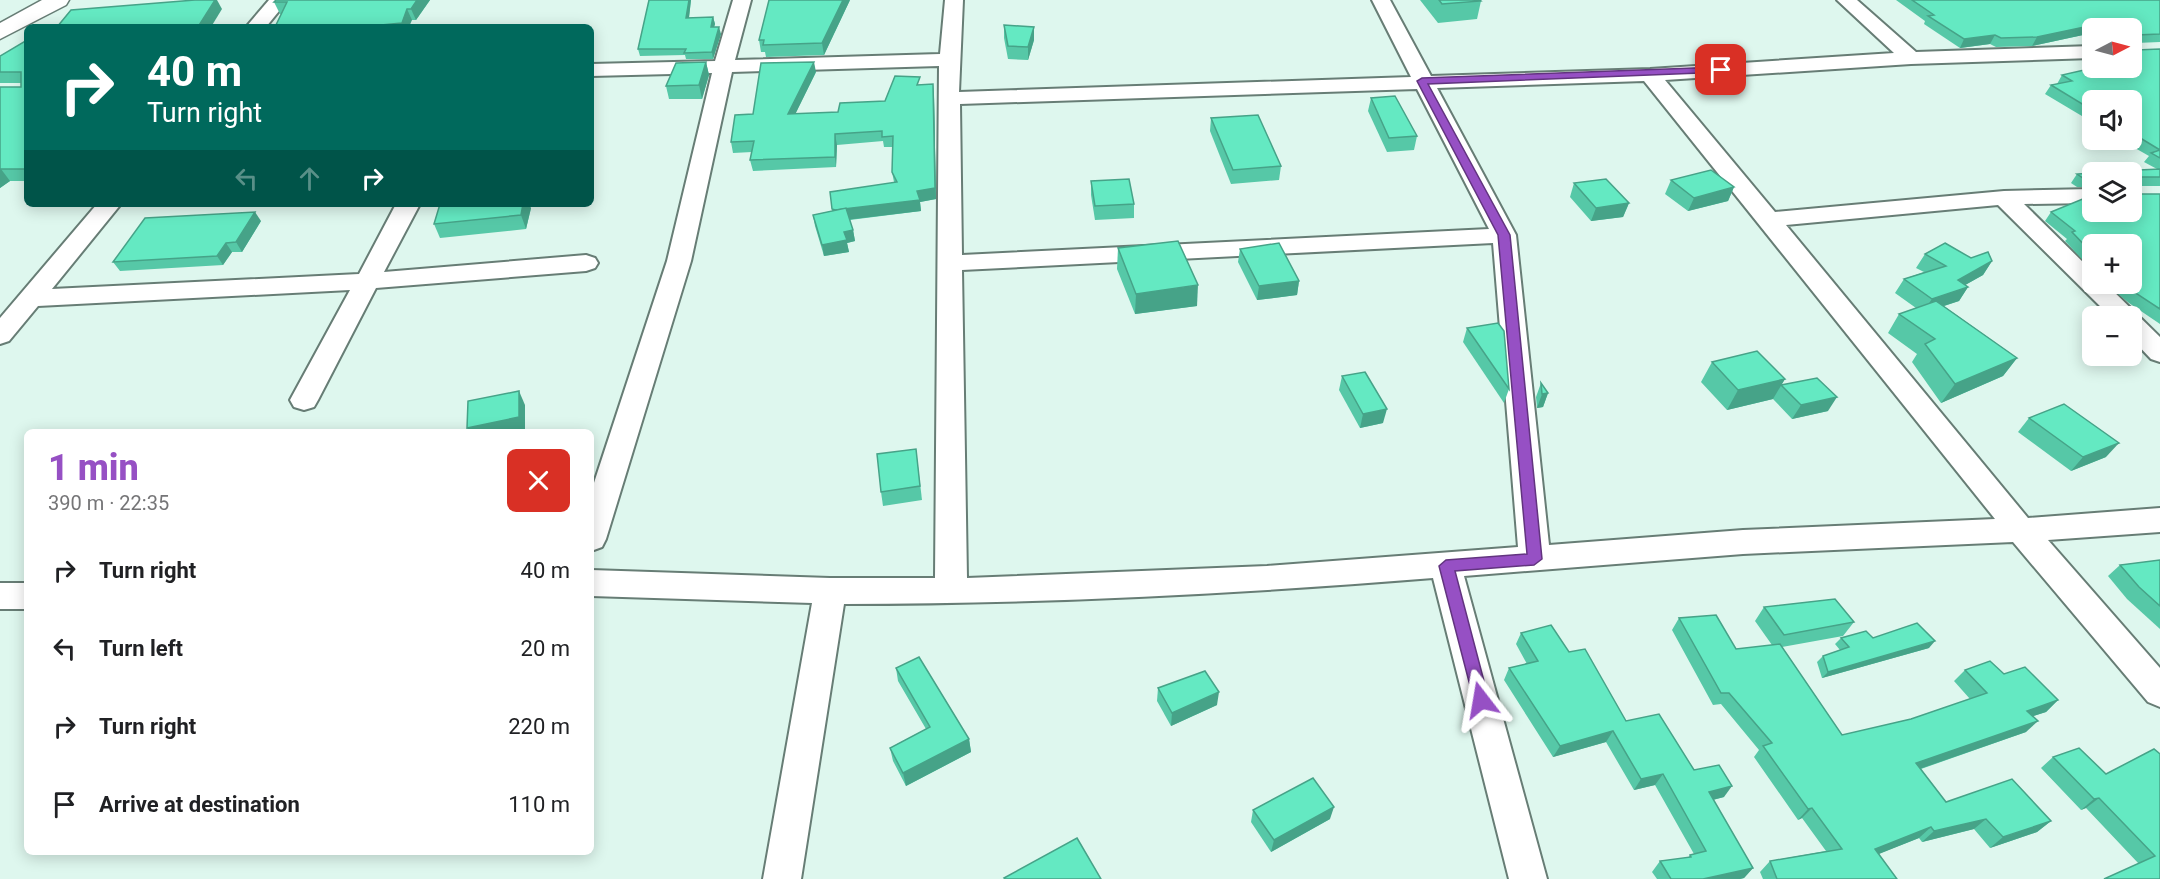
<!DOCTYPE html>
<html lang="en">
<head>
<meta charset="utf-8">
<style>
  :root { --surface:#fff; --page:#f2f2f2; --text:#202124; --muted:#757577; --accent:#9650c4 }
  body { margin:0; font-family:Roboto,sans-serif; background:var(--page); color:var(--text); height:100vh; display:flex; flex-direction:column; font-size:22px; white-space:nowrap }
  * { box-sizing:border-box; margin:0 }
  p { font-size:20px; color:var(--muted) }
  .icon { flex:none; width:33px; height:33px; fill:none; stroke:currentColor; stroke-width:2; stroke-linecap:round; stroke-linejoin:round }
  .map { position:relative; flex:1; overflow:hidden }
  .side { position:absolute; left:24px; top:429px; width:570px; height:426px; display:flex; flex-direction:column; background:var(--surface); border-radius:9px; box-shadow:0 3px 15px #0003 }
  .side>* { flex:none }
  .banner { position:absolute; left:24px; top:24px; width:570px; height:183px; border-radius:9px; box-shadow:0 3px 15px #0003; background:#00695c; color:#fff; overflow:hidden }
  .needle { width:39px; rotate:84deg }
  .buttons { position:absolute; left:2082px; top:18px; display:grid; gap:12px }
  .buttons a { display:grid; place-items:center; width:60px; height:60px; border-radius:9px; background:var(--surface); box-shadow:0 3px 15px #0003; font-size:30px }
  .pin { position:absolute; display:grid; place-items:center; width:51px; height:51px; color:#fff; margin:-26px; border-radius:12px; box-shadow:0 3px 9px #0006 }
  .me { position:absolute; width:66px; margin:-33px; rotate:346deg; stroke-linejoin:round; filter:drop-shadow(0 0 4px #0008) }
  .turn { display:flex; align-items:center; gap:21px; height:126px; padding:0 24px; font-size:27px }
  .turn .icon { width:78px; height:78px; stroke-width:2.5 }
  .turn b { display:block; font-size:42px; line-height:51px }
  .lanes { display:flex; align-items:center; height:57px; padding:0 24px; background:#0003; justify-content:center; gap:30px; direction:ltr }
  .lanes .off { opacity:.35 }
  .round { display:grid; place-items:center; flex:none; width:63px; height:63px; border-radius:9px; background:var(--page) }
  .overview { display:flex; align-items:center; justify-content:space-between; height:102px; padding:0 24px }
  h1 { font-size:36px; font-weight:800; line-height:45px; color:var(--accent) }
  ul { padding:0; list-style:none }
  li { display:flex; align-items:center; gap:18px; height:78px; padding:0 24px }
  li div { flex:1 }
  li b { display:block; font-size:22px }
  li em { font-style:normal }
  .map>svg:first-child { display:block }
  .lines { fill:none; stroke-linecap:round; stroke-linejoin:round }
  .minor-casing { stroke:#677d75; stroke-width:4 }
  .major-casing { stroke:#677d75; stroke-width:3 }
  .minor { fill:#fff; fill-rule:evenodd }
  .major { fill:#fff; fill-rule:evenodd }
  .wall { fill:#56c8a7 }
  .shaded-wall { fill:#46a388 }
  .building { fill:#64e9c2; stroke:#46a388; stroke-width:1.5 }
  .route { fill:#9650c4; stroke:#62347f; stroke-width:1.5 }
</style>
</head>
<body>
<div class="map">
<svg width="2160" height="879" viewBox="0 0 2160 879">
  <rect width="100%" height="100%" fill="#def7ee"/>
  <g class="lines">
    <defs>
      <g id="minor">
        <polygon points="269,0 288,0 266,27 246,27"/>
        <path d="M 733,0 L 751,0 L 735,60 L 940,54 L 945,0 L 963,0 L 959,92 L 1411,77 L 1372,0 L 1390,0 L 1431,76 L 1650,69 L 1894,53 L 1837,0 L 1857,0 L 1916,52 L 2092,46 L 2092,58 L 1911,64 L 1665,80 L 1775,212 L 2004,191 L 2092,189 L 2092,203 L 2024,204 L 2092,271 L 2092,284 L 2106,284 L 2160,337 L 2160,362 L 2151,359 L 2132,339 L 2132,316 L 2110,316 L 1998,205 L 1786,225 L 2028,518 L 2160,508 L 2160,532 L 2048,540 L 2160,668 L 2160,707 L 2148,702 L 2013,542 L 1743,554 L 1464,576 L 1547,879 L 1509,879 L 1433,578 C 1237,594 1041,604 844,604 L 801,879 L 763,879 L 812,603 L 591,596 L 591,570 L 830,578 L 935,578 L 939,66 L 732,72 L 691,261 L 606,539 L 602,547 L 591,551 L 591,492 L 667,261 L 712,73 L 591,76 L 591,64 L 715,61 ZM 1644,81 L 1995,519 L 1743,530 L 1549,545 L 1516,235 L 1437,88 ZM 1417,89 L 1489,229 L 962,255 L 960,104 ZM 1493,243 L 1518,547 L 1267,566 L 967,578 L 962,270 Z"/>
        <polygon points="97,204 121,204 52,289 359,274 396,204 420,204 384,272 586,255 595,258 598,263 595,268 586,271 376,288 318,400 314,407 304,410 294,407 290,400 350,290 38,306 9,341 0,344 0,318"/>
        <rect x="0" y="583" width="27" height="26"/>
      </g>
      <polygon id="major" points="42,0 69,0 66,5 0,39 0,23"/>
    </defs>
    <use href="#minor" class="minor-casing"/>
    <use href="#major" class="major-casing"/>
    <use href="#minor" class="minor"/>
    <use href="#major" class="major"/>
  </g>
  <g class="wall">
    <polygon points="430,0 416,20 412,20 280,14 274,2"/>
    <polygon points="649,0 691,0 689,18 713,17 715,24 714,27 721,34 713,59 686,59 685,55 640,56 638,49"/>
    <polygon points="850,0 824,55 766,57 765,52 761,52 759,40"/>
    <polygon points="1420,0 1480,0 1481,1 1477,19 1438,23"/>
    <polygon points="1896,0 2160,0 2160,42 2136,43 2136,50 2160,49 2160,186 2137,186 2137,194 2160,194 2160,324 2129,303 2106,284 2132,284 2092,244 2092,270 2065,241 2067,239 2045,221 2051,212 2092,212 2132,172 2157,169 2144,162 2149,156 2121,140 2132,140 2132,100 2092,100 2092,122 2045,94 2051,85 2057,84 2062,75 2132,68 2132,28 2092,28 2092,41 2083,35 2032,46 1996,47 1990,44 1960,48 1924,24 1925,21"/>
    <polygon points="1004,25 1034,27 1034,40 1028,60 1008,59 1004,38"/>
    <polygon points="27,40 27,181 10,181 0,188 0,87 21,87 21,83 0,83 0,56"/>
    <polygon points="706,62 709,75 702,99 669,99 666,86"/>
    <polygon points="816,72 795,114 838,112 885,101 920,85 934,95 936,199 920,202 921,211 850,220 853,230 855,241 847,243 849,252 824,256 815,226 813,215 832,211 832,209 894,182 892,172 893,147 884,147 883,141 837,145 836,167 753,171 750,160 752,152 733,153 731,142 753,114"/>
    <polygon points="1371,98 1417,136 1414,150 1387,152 1368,111"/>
    <polygon points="1211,118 1281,166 1279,180 1231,184 1210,131"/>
    <polygon points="2092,173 2092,187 2077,187 2071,183 2077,174"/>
    <polygon points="1671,180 1734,187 1728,201 1688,211 1665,194"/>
    <polygon points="1091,181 1134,204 1134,218 1095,220 1091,195"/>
    <polygon points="1574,183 1629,203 1623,217 1591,221 1570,197"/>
    <polygon points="531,208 526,229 440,238 434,224"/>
    <polygon points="261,221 242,252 232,252 223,265 120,271 113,262"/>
    <polygon points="1118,248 1197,306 1135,314 1117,269"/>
    <polygon points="1240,249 1299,281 1297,295 1257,300 1238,262"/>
    <polygon points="1925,254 1971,258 1992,261 1983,275 1965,285 1968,287 1959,301 1944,306 2017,358 2003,376 1941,403 1912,362 1917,354 1888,333 1899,314 1916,308 1895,293 1904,279 1924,272 1916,268"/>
    <polygon points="1467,328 1509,389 1504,403 1463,342"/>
    <polygon points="1712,362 1785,379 1781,385 1828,411 1792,419 1773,399 1727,410 1701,382"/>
    <polygon points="1342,376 1383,423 1360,428 1339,390"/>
    <polygon points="1541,383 1548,393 1543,407 1537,408 1536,397"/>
    <polygon points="2029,418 2106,457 2071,471 2018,432"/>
    <polygon points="916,449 922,500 883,506 881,492"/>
    <polygon points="2160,560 2160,629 2127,599 2108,576 2120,565"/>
    <polygon points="1764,607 1854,622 1843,636 1782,647 1842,735 1911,719 1970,699 1954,681 1965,670 2004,674 2058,700 2046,712 2033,716 2026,732 1921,769 1946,802 2051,821 2037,832 1990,848 1974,829 1922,842 1919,838 1878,854 1896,879 1763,879 1760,872 1770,861 1826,851 1802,818 1798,820 1754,757 1759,750 1721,704 1713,705 1672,630 1679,618 1736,649 1772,645 1755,621"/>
    <polygon points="1521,633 1569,652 1626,721 1694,770 1724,797 1713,800 1753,868 1744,878 1740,879 1657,879 1652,872 1660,861 1688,858 1690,855 1694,854 1655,785 1634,790 1606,742 1553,757 1504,680 1509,668 1527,664 1516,644"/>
    <polygon points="1841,638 1873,638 1929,648 1822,678 1817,662 1823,656 1840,650 1835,644"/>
    <polygon points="896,668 969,739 971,752 906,786 893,761 890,748 926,729 898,681"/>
    <polygon points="1158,688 1217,705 1171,726 1157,701"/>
    <polygon points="2154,749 2160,879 2139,864 2086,808 2081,810 2041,768 2053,757 2106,774"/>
    <polygon points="1253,810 1330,819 1271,852 1251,822"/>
  </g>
  <g class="shaded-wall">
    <polygon points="215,0 217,0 222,9 211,27 198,27"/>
    <polygon points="417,0 430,0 416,20 411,9"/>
    <polygon points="689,0 691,0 688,25 686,18"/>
    <polygon points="843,0 850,0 824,55 822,43"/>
    <polygon points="407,9 412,20 409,27 360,27"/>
    <polygon points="713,17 715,24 712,34 711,27"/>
    <polygon points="2089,26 2083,35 2032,46 2037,37"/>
    <polygon points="719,27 721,34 713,59 712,52"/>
    <polygon points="1034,27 1034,40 1028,60 1028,47"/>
    <polygon points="1995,35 1990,44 1960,48 1964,39"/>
    <polygon points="706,62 709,75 702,99 699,85"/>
    <polygon points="814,62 816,72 790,125 788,114"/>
    <polygon points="933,84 934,95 936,199 920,202 921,211 837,221 835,210 917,191"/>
    <polygon points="835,134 837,145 836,167 835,157"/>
    <polygon points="1,169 10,181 0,188 0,170"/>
    <polygon points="1734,187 1728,201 1688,211 1694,198"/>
    <polygon points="1629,203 1623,217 1591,221 1596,208"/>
    <polygon points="523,204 529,204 531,208 526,229 521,215"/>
    <polygon points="255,212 261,221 242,252 236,242"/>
    <polygon points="853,230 855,241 847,243 849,252 824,256 822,245 844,232"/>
    <polygon points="226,243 232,252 223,265 217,256"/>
    <polygon points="1992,261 1983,275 1951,293 1968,287 1959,301 1922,313 1932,299 1958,280"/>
    <polygon points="1299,281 1297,295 1257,300 1259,286"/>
    <polygon points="1198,285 1197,306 1135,314 1136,294"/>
    <polygon points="2017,358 2003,376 1941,403 1955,384"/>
    <polygon points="1785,379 1773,399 1727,410 1738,390"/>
    <polygon points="519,391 525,405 525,431 469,432 467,428"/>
    <polygon points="1548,393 1543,407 1537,408 1542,394"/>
    <polygon points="1837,397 1828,411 1792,419 1801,405"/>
    <polygon points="1387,409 1383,423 1360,428 1363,414"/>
    <polygon points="2119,443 2106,457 2071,471 2083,457"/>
    <polygon points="1935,641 1929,648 1822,678 1828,672"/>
    <polygon points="1219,692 1217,705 1171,726 1172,713"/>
    <polygon points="2058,700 2046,712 2015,722 2027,711"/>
    <polygon points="2038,721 2026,732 1905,774 1916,763"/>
    <polygon points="1613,731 1606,742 1553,757 1560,746"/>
    <polygon points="969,739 971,752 906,786 903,773"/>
    <polygon points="1663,774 1655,785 1634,790 1641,779"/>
    <polygon points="1732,786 1724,797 1700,803 1709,792"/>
    <polygon points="2099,798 2086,808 2081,810 2094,799"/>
    <polygon points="1334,807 1330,819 1271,852 1274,840"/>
    <polygon points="1812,808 1802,818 1798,820 1808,809"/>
    <polygon points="1986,819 1974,829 1922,842 1934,831"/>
    <polygon points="2051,821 2037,832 1990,848 2003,837"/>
    <polygon points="1931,827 1919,838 1864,860 1875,849"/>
    <polygon points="1753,868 1744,878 1740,879 1703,879"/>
  </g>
  <g class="building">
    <polygon points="195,0 215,0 198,27 57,27 71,10"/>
    <polygon points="276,0 417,0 411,9 407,9 402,23 360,27 275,27 287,2 274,2"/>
    <polygon points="649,0 689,0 686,18 713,17 711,27 719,27 712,52 684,53 686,49 638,49"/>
    <polygon points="769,0 843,0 822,43 763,45 764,40 759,40"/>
    <polygon points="1439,0 1480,0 1481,1 1442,4"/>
    <polygon points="1912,0 2160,0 2160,34 2136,35 2136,50 2160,49 2160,150 2132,133 2132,100 2092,100 2092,110 2051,85 2072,81 2062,75 2093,68 2132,68 2132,58 2135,57 2132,54 2132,28 2093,28 2089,26 2037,37 2001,38 1995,35 1964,39 1928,16 1934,15"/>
    <polygon points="1004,25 1034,27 1028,47 1008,46"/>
    <polygon points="27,40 27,169 1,169 0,170 0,87 21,87 21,72 0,72 0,56"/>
    <polygon points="706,62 699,85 666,86 676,63"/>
    <polygon points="814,62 788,114 838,112 840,103 885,101 895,76 920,77 917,85 933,84 935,188 917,191 920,200 835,210 832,209 830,192 897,182 892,172 893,136 882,137 882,131 835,134 835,157 750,160 754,141 731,142 735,115 753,114 761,63"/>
    <polygon points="1395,96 1417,136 1389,138 1371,98"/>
    <polygon points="1258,115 1281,166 1233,170 1211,118"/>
    <polygon points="2160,150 2160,158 2151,153"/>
    <polygon points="2160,169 2160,177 2137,177 2137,194 2160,194 2160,309 2137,294 2124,284 2132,284 2132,244 2092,244 2092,253 2072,232 2075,231 2051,212 2090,196 2092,196 2092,212 2132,212 2132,172 2097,172"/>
    <polygon points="1711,170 1734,187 1694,198 1671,180"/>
    <polygon points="2092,173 2092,178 2083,178 2077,174"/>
    <polygon points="1129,179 1134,204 1095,206 1091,181"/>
    <polygon points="1606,179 1629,203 1596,208 1574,183"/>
    <polygon points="440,204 523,204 521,215 434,224"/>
    <polygon points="846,208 853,230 844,232 847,240 822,245 813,215"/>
    <polygon points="255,212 236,242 226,243 217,256 113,262 145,218"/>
    <polygon points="1178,241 1198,285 1136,294 1118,248"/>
    <polygon points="1279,243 1299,281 1259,286 1240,249"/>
    <polygon points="1945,243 1971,258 1988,252 1992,261 1958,280 1968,287 1932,299 1904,279 1946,266 1925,254"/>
    <polygon points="1936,301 2017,358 1955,384 1925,344 1935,339 1899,314"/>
    <polygon points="1498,323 1504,331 1509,389 1467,328"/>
    <polygon points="1757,351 1785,379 1738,390 1712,362"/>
    <polygon points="1365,372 1387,409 1363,414 1342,376"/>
    <polygon points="1817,378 1837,397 1801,405 1781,385"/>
    <polygon points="1541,383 1548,393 1542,394"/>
    <polygon points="519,391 519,417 467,428 468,401"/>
    <polygon points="2064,404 2119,443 2083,457 2029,418"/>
    <polygon points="916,449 920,486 881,492 877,454"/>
    <polygon points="2160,560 2160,606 2139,587 2120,565"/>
    <polygon points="1835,599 1854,622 1784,635 1764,607"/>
    <polygon points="1716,615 1736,649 1780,644 1842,735 1911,719 1987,693 1965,670 1990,661 2004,674 2025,667 2058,700 2027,711 2038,721 1916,763 1946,802 2012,779 2051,821 2003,837 1986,819 1934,831 1931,827 1875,849 1897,879 1777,879 1770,861 1842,849 1812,808 1808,809 1763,746 1772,743 1729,693 1721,693 1679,618"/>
    <polygon points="1917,623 1935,641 1828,672 1823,656 1849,647 1841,638 1866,631 1873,638"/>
    <polygon points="1551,625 1569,652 1585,649 1626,721 1659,714 1694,770 1719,765 1732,786 1709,792 1753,868 1703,879 1671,879 1660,861 1691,857 1690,855 1706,851 1663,774 1641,779 1613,731 1560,746 1509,668 1538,661 1521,633"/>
    <polygon points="919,657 969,739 903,773 890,748 930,727 896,668"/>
    <polygon points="1205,671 1219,692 1172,713 1158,688"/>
    <polygon points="2079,748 2106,774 2154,749 2160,754 2160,879 2104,879 2155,856 2099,798 2094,799 2053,757"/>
    <polygon points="1313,778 1334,807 1274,840 1253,810"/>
    <polygon points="1077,838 1101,879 1005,879 1004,878"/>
  </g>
  <polygon class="route" points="1721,67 1726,70 1725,72 1428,84 1510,235 1542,559 1534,565 1455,571 1489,700 1487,705 1475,705 1439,566 1446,560 1527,554 1498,235 1417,81 1422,78"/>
</svg>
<div class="buttons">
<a><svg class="needle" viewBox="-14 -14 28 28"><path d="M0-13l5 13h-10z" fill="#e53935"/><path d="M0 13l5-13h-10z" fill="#757577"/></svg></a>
<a><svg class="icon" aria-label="sound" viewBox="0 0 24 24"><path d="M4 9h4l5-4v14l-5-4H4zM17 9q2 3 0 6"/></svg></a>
<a><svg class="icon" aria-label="layers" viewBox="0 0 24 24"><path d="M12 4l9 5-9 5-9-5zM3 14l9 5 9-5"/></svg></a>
<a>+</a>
<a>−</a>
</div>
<div class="pin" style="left:1721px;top:70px;background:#d93025"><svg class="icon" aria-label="arrive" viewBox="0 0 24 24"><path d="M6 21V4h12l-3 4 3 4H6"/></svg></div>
<svg class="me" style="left:1481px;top:700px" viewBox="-20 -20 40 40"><path d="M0-17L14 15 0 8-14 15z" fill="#9650c4" stroke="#fff" stroke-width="4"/></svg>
<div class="banner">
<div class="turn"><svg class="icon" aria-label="right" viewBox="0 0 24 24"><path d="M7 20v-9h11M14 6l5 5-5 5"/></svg><div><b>40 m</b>Turn right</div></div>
<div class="lanes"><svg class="icon off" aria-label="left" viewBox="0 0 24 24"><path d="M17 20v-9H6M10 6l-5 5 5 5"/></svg><svg class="icon off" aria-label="ahead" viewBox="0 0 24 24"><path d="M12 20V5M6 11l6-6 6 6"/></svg><svg class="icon" aria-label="right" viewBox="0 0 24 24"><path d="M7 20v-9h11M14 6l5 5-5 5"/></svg></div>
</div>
<section class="side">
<div class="overview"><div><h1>1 min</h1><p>390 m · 22:35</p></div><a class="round" style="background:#d93025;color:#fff"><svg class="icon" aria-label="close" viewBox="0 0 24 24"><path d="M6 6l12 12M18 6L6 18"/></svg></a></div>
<ul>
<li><svg class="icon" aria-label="right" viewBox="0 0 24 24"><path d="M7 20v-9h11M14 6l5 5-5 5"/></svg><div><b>Turn right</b></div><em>40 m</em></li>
<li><svg class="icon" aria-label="left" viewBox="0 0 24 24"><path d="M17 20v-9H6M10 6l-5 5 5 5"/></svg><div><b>Turn left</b></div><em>20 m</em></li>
<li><svg class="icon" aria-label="right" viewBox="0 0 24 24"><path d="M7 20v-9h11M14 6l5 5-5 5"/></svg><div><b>Turn right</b></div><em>220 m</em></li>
<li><svg class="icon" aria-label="arrive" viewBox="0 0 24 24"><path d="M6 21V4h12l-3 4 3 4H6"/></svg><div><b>Arrive at destination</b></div><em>110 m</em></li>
</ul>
</section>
</div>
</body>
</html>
